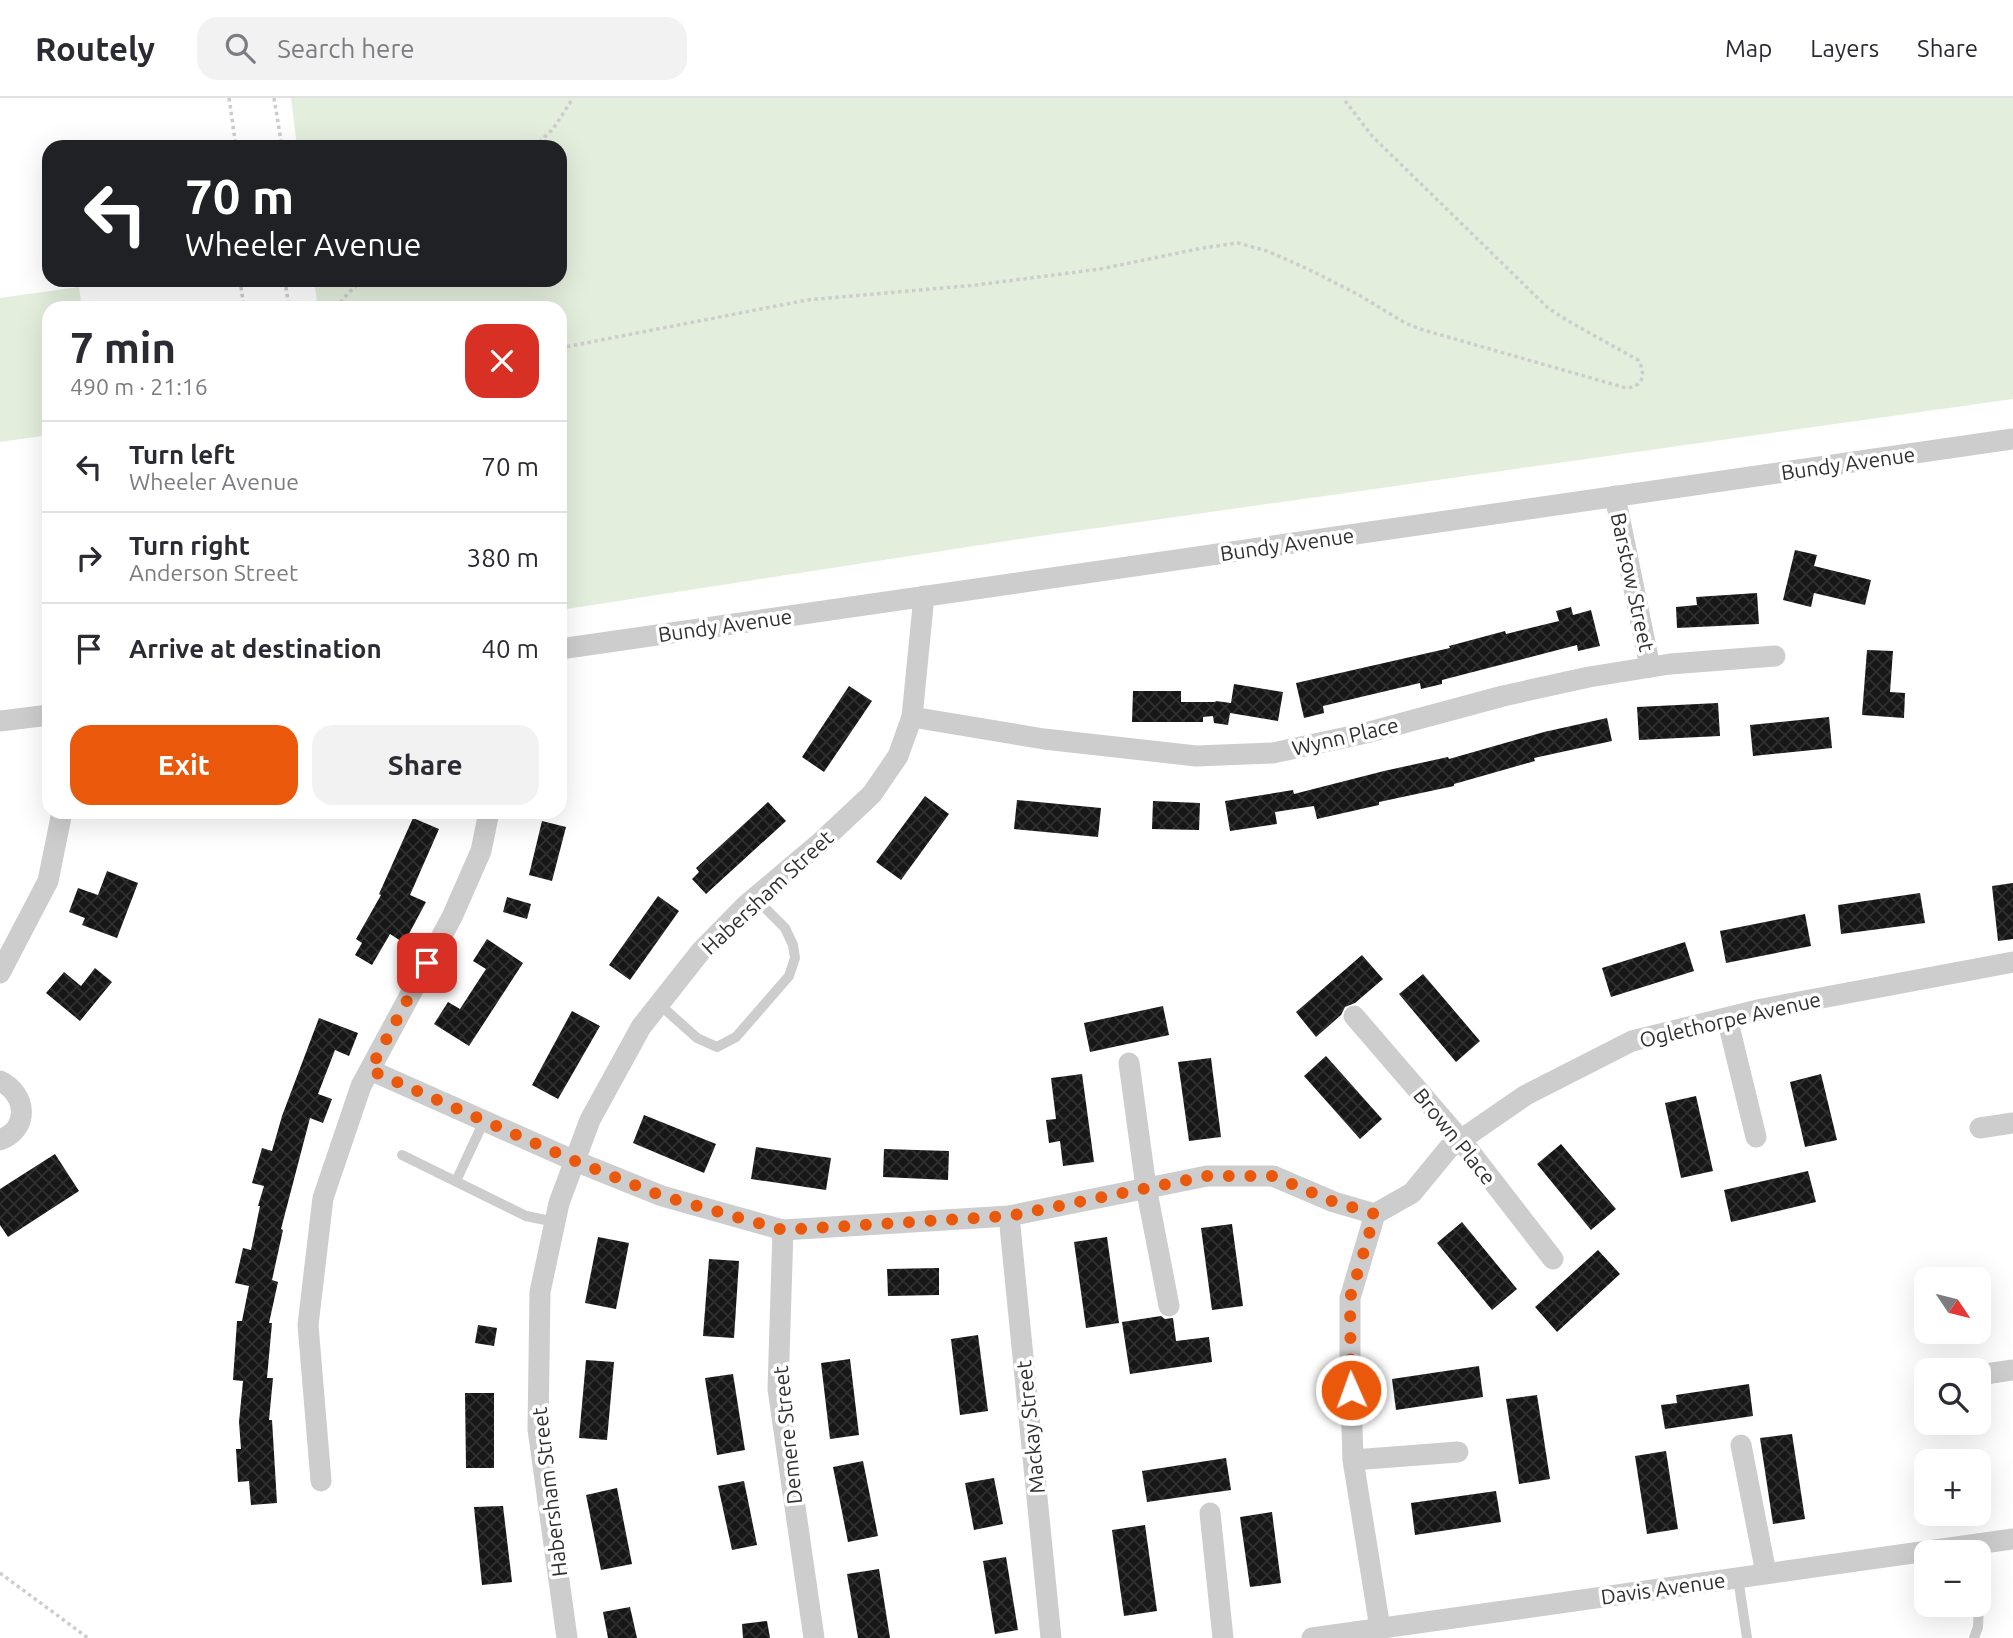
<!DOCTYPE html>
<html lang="en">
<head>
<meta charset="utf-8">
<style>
  :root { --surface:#fff; --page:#f2f2f3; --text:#2b2b33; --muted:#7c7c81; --line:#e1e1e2; --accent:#ea580c }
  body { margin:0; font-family:Ubuntu,sans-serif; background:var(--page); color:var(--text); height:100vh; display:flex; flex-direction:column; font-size:26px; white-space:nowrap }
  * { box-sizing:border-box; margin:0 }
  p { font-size:23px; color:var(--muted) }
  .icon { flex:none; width:38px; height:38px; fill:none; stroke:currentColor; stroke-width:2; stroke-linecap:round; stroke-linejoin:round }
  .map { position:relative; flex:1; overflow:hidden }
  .details { position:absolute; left:42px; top:203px; width:525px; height:518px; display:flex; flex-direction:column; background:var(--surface); border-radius:21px; box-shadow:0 7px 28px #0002 }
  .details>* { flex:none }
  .hud { position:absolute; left:42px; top:42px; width:525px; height:147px; border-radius:21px; box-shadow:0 7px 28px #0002; background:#202124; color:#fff; overflow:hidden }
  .needle { width:46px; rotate:125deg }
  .fabs { position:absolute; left:1914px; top:1169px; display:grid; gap:14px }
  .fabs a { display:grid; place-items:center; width:77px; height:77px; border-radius:14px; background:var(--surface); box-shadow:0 7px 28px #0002; font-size:35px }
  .pin { position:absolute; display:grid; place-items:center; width:60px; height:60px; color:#fff; margin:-30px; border-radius:14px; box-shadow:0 4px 10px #0006 }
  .me { position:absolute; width:77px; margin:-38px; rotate:358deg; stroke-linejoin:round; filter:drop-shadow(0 0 5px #0008) }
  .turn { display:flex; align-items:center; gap:24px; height:147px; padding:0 28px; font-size:32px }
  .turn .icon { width:91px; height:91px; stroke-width:2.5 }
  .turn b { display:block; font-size:49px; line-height:60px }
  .round { display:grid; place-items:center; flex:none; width:74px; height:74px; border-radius:21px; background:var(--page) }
  .overview { display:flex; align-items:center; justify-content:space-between; height:119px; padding:0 28px }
  h1 { font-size:42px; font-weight:700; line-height:52px }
  .cta { display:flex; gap:14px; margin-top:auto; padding:14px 28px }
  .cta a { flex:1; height:80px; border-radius:21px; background:var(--accent); color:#fff; font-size:28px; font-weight:700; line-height:80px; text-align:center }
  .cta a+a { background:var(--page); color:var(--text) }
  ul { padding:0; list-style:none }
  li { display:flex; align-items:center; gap:21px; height:91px; padding:0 28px; border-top:2px solid var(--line) }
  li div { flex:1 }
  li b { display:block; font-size:26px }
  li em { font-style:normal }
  header { display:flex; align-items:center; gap:42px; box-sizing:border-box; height:98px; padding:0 35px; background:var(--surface); border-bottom:2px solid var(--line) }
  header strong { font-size:33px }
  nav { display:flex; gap:38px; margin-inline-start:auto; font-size:24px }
  .search { width:490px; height:63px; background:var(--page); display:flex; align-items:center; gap:18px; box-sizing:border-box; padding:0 24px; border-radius:21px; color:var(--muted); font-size:26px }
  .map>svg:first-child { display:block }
  .grass { fill:#e4eedc }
  .building { fill:url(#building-cross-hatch) }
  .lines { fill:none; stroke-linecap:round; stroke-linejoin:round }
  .path { stroke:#cdcdcd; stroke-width:3.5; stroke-dasharray:3.5 3.5; stroke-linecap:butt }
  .lane { stroke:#cdcdcd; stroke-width:10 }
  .street { stroke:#cdcdcd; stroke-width:21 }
  .route { stroke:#ea580c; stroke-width:12; stroke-dasharray:0 21.6 }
  .labels { text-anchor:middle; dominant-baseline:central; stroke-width:7; stroke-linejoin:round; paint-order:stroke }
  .street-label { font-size:21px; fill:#303030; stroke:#fff }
</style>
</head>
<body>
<header>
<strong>Routely</strong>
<div class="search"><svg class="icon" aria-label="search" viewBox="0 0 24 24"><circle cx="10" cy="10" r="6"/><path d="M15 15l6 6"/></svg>Search here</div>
<nav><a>Map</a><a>Layers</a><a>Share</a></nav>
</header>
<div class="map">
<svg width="2013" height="1540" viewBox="0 0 2013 1540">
  <defs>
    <pattern id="building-cross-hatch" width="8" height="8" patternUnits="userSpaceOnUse" patternTransform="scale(1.75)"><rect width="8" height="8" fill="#171717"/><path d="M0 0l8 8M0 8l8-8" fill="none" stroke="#303030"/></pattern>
  </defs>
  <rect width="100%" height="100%" fill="#fff"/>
  <g class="grass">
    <polygon points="291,0 2013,0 2013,301 1026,440 560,512 560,210 318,210 314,182 560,182 560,49 297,49"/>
    <polygon points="79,189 82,210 49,210 49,337 0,344 0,200"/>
  </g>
  <g class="building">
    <polygon points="1795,452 1817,457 1814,468 1871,482 1865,507 1814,495 1811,509 1783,502"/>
    <polygon points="1757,495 1759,526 1677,530 1676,509 1697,507 1696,499"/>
    <polygon points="1571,509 1573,517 1591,512 1600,548 1578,553 1577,547 1442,582 1442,586 1421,591 1420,585 1365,598 1323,608 1324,615 1304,620 1296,585 1450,550 1449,548 1505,533 1506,536 1559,523 1556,513"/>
    <polygon points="1867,552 1893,553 1890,594 1905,595 1904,620 1862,617"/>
    <polygon points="1234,586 1283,594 1278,623 1230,615 1228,627 1214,625 1213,618 1203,619 1203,624 1132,624 1133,593 1181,593 1181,604 1215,604 1216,603 1231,605"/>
    <polygon points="849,588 872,603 824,674 802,659"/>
    <polygon points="1718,605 1720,638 1639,642 1637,609"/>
    <polygon points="1829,619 1832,650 1753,658 1750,627"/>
    <polygon points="1607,620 1612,643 1534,660 1535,663 1454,686 1454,688 1379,704 1379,707 1317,721 1314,708 1275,714 1277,726 1230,733 1225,703 1293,692 1294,696 1384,673 1448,659 1449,661 1544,634"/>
    <polygon points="925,698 949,716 901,782 876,764"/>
    <polygon points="1017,702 1101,710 1098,739 1014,731"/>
    <polygon points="1153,703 1200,705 1199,732 1152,731"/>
    <polygon points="768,704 786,723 706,796 692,781 699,774 696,770"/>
    <polygon points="413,720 439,731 410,797 426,804 404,845 390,836 372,867 355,857 362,845 356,841 381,797 379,796"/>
    <polygon points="542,723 566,729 552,783 529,777"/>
    <polygon points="107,773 138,785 117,840 82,827 85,820 69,814 78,790 98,797"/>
    <polygon points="2013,785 2013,841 1998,843 1992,788"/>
    <polygon points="1920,795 1925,825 1841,836 1838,807"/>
    <polygon points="658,798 679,813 630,882 609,867"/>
    <polygon points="507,799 531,806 527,821 503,814"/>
    <polygon points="1805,816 1811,848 1726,865 1720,833"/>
    <polygon points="487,841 523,865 469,948 434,926 448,904 460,911 486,871 473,863"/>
    <polygon points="1685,844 1694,873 1611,899 1602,870"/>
    <polygon points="1362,857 1383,881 1355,905 1345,909 1341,917 1316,939 1296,914"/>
    <polygon points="95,870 112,884 80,923 46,895 64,874 81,888"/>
    <polygon points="1423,876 1480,943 1456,964 1399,896"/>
    <polygon points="1163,908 1169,937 1090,954 1084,925"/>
    <polygon points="572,913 600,928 558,1001 532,987"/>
    <polygon points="319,920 358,935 349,958 335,952 318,996 332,1001 323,1025 310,1020 281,1131 283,1132 272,1182 278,1184 269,1225 272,1225 267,1280 273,1280 269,1322 272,1322 277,1405 251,1407 249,1383 238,1384 236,1351 241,1351 239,1324 243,1283 233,1282 237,1223 242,1223 249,1188 235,1185 243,1150 251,1152 260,1108 258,1108 264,1088 252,1085 262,1050 272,1053 282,1018"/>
    <polygon points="1326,958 1382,1021 1360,1041 1304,978"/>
    <polygon points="1211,960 1221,1039 1189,1043 1178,964"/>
    <polygon points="1082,976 1094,1064 1063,1068 1060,1043 1049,1045 1046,1022 1056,1021 1051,980"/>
    <polygon points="1821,976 1837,1042 1805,1049 1790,984"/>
    <polygon points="1696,998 1713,1073 1681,1080 1665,1005"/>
    <polygon points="644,1017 716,1046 704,1075 633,1045"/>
    <polygon points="1561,1046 1616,1111 1591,1132 1537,1066"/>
    <polygon points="756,1049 831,1060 826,1092 751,1081"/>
    <polygon points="884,1051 949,1053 948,1082 883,1079"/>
    <polygon points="55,1056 79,1093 8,1139 0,1127 0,1091"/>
    <polygon points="1808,1073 1816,1104 1731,1124 1724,1092"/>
    <polygon points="1462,1124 1517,1191 1492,1212 1437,1145"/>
    <polygon points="1232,1126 1243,1208 1212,1212 1201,1130"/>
    <polygon points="598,1139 629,1145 616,1211 585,1205"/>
    <polygon points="1107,1139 1119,1225 1086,1230 1074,1144"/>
    <polygon points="1598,1152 1620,1176 1557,1234 1535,1209"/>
    <polygon points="709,1161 739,1163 734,1240 703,1238"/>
    <polygon points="939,1170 939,1197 888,1198 887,1171"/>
    <polygon points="1161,1218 1165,1221 1173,1220 1176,1243 1209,1239 1212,1264 1130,1276 1122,1224"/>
    <polygon points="478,1227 497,1230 494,1248 475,1245"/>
    <polygon points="978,1237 988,1313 960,1317 951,1241"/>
    <polygon points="850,1261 859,1337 830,1341 821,1265"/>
    <polygon points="586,1262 614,1264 607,1342 579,1340"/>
    <polygon points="1479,1268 1483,1299 1396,1312 1392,1281"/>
    <polygon points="733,1276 745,1352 717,1357 705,1280"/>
    <polygon points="1749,1286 1753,1318 1665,1331 1661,1307 1677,1305 1676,1297"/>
    <polygon points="465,1295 494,1295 494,1370 466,1370"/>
    <polygon points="1537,1297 1550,1381 1519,1386 1506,1301"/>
    <polygon points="1792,1336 1805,1421 1773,1426 1760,1340"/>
    <polygon points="1666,1353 1678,1431 1647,1436 1635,1358"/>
    <polygon points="1226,1360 1231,1392 1147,1404 1142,1373"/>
    <polygon points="863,1363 878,1438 848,1444 833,1369"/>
    <polygon points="994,1380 1003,1426 974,1432 965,1385"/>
    <polygon points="744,1383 757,1447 732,1452 718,1388"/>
    <polygon points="617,1390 632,1466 601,1472 586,1397"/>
    <polygon points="1496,1393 1501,1424 1415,1437 1411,1405"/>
    <polygon points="503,1408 512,1484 482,1487 474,1409"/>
    <polygon points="1272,1414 1281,1485 1250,1489 1240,1419"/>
    <polygon points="1145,1427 1157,1513 1124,1518 1112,1432"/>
    <polygon points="1006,1459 1018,1532 995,1536 983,1463"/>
    <polygon points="879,1471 890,1540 858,1540 847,1476"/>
    <polygon points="630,1509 637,1540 608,1540 603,1514"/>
    <polygon points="767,1523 770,1540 743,1540 742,1526"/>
  </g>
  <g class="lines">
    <g class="path">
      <polyline points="229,0 236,49"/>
      <polyline points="274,0 282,49"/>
      <polyline points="534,49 553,31 573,0"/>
      <polyline points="240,182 244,210"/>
      <polyline points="285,182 289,210"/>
      <polyline points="336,210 349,194 364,182"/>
      <path d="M 560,250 L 807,202 L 976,187 L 1100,171 L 1203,150 L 1238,145 L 1267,153 L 1308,171 L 1359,197 L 1405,225 L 1420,231 L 1626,290 C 1644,289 1646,275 1638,262 L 1570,224 L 1548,210 L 1372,38 L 1343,0"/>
      <polyline points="0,1475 88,1540"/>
    </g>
    <g class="lane">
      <polyline points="659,906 697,940 717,949 736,939 789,878 795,860 793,847 785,830 755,800"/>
      <polyline points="402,1057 526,1118 555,1124"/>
      <polyline points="456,1083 484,1023"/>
      <polyline points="1738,1480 1747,1540"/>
      <polyline points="1974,1540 1978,1529 1979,1507"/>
    </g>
    <g class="street">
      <polyline points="1615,398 1650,569"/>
      <polyline points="560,551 2013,341"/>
      <polyline points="912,619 1044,641 1196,658 1273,655 1366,635 1503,598 1589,579 1670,566 1775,558"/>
      <polyline points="0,623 49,617"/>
      <polyline points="0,875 48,783 62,714"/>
      <polyline points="1354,918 1460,1041 1553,1161"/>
      <polyline points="1727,920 1756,1039"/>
      <polyline points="1129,965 1146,1089 1169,1208"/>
      <polyline points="370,972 575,1063 662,1098 783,1132 1009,1118 1207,1078 1273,1078 1334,1104 1375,1116"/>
      <path d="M 0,983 C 27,996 30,1031 0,1042"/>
      <polyline points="1980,1030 2013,1025"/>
      <polyline points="1009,1118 1051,1540"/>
      <polyline points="783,1132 778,1291 814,1540"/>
      <polyline points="1979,1277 2013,1272"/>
      <polyline points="1741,1347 1766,1475"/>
      <polyline points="1353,1362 1458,1354"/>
      <polyline points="321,1383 308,1227 323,1100 361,988 452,819 481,753 489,714"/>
      <polyline points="1210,1415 1223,1540"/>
      <polyline points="1380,1530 1353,1362 1350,1269 1350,1200 1375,1116 1412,1095 1449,1050 1526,997 1632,943 1762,911 2013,864"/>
      <polyline points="567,1540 538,1331 540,1194 559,1105 590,1022 641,929 701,853 745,808 822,743 872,696 898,658 912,619 924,498"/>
      <polyline points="1312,1540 2013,1441"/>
    </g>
  </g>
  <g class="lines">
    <polyline class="route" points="427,865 370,972 575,1063 662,1098 783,1132 1009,1118 1207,1078 1273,1078 1334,1104 1375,1116 1350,1200 1351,1292"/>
  </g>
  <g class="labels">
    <g class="street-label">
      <text transform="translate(1848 365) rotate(-8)">Bundy Avenue</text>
      <text transform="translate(1287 446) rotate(-8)">Bundy Avenue</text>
      <text transform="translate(1633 484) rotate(78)">Barstow Street</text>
      <text transform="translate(725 527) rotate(-8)">Bundy Avenue</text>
      <text transform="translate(1345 638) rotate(-13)">Wynn Place</text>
      <text transform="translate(767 794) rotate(-43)">Habersham Street</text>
      <text transform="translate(1730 921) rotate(-13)">Oglethorpe Avenue</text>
      <text transform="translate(1455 1038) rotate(51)">Brown Place</text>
      <text transform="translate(1030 1329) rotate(-96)">Mackay Street</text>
      <text transform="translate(787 1337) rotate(-96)">Demere Street</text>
      <text transform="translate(549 1394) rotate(-97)">Habersham Street</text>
      <text transform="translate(1663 1490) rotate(-8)">Davis Avenue</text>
    </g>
  </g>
</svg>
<div class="fabs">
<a><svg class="needle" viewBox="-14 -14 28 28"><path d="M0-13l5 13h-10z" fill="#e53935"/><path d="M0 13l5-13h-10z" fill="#7c7c81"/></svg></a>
<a><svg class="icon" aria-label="search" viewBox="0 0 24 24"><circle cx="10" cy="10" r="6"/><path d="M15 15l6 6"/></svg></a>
<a>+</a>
<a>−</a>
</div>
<div class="pin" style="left:427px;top:865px;background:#d93025"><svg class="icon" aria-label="arrive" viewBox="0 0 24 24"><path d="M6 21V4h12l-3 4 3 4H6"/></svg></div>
<svg class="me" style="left:1351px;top:1292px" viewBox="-20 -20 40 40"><circle r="17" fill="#ea580c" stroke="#fff" stroke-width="3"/><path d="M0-11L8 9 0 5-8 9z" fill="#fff"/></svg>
<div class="hud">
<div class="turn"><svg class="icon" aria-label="left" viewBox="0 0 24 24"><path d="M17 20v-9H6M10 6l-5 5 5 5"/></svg><div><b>70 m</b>Wheeler Avenue</div></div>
</div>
<section class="details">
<div class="overview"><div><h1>7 min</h1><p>490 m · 21:16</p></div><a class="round" style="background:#d93025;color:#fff"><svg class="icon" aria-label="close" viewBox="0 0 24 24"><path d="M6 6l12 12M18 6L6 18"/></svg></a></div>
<ul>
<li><svg class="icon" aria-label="left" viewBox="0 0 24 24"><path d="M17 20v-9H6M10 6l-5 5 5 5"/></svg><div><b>Turn left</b><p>Wheeler Avenue</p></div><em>70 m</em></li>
<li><svg class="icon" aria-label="right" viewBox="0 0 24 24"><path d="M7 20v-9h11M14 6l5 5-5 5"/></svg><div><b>Turn right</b><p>Anderson Street</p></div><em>380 m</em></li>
<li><svg class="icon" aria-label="arrive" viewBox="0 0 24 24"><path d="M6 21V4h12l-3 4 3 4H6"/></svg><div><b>Arrive at destination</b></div><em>40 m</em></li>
</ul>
<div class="cta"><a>Exit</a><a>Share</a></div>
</section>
</div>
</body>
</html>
